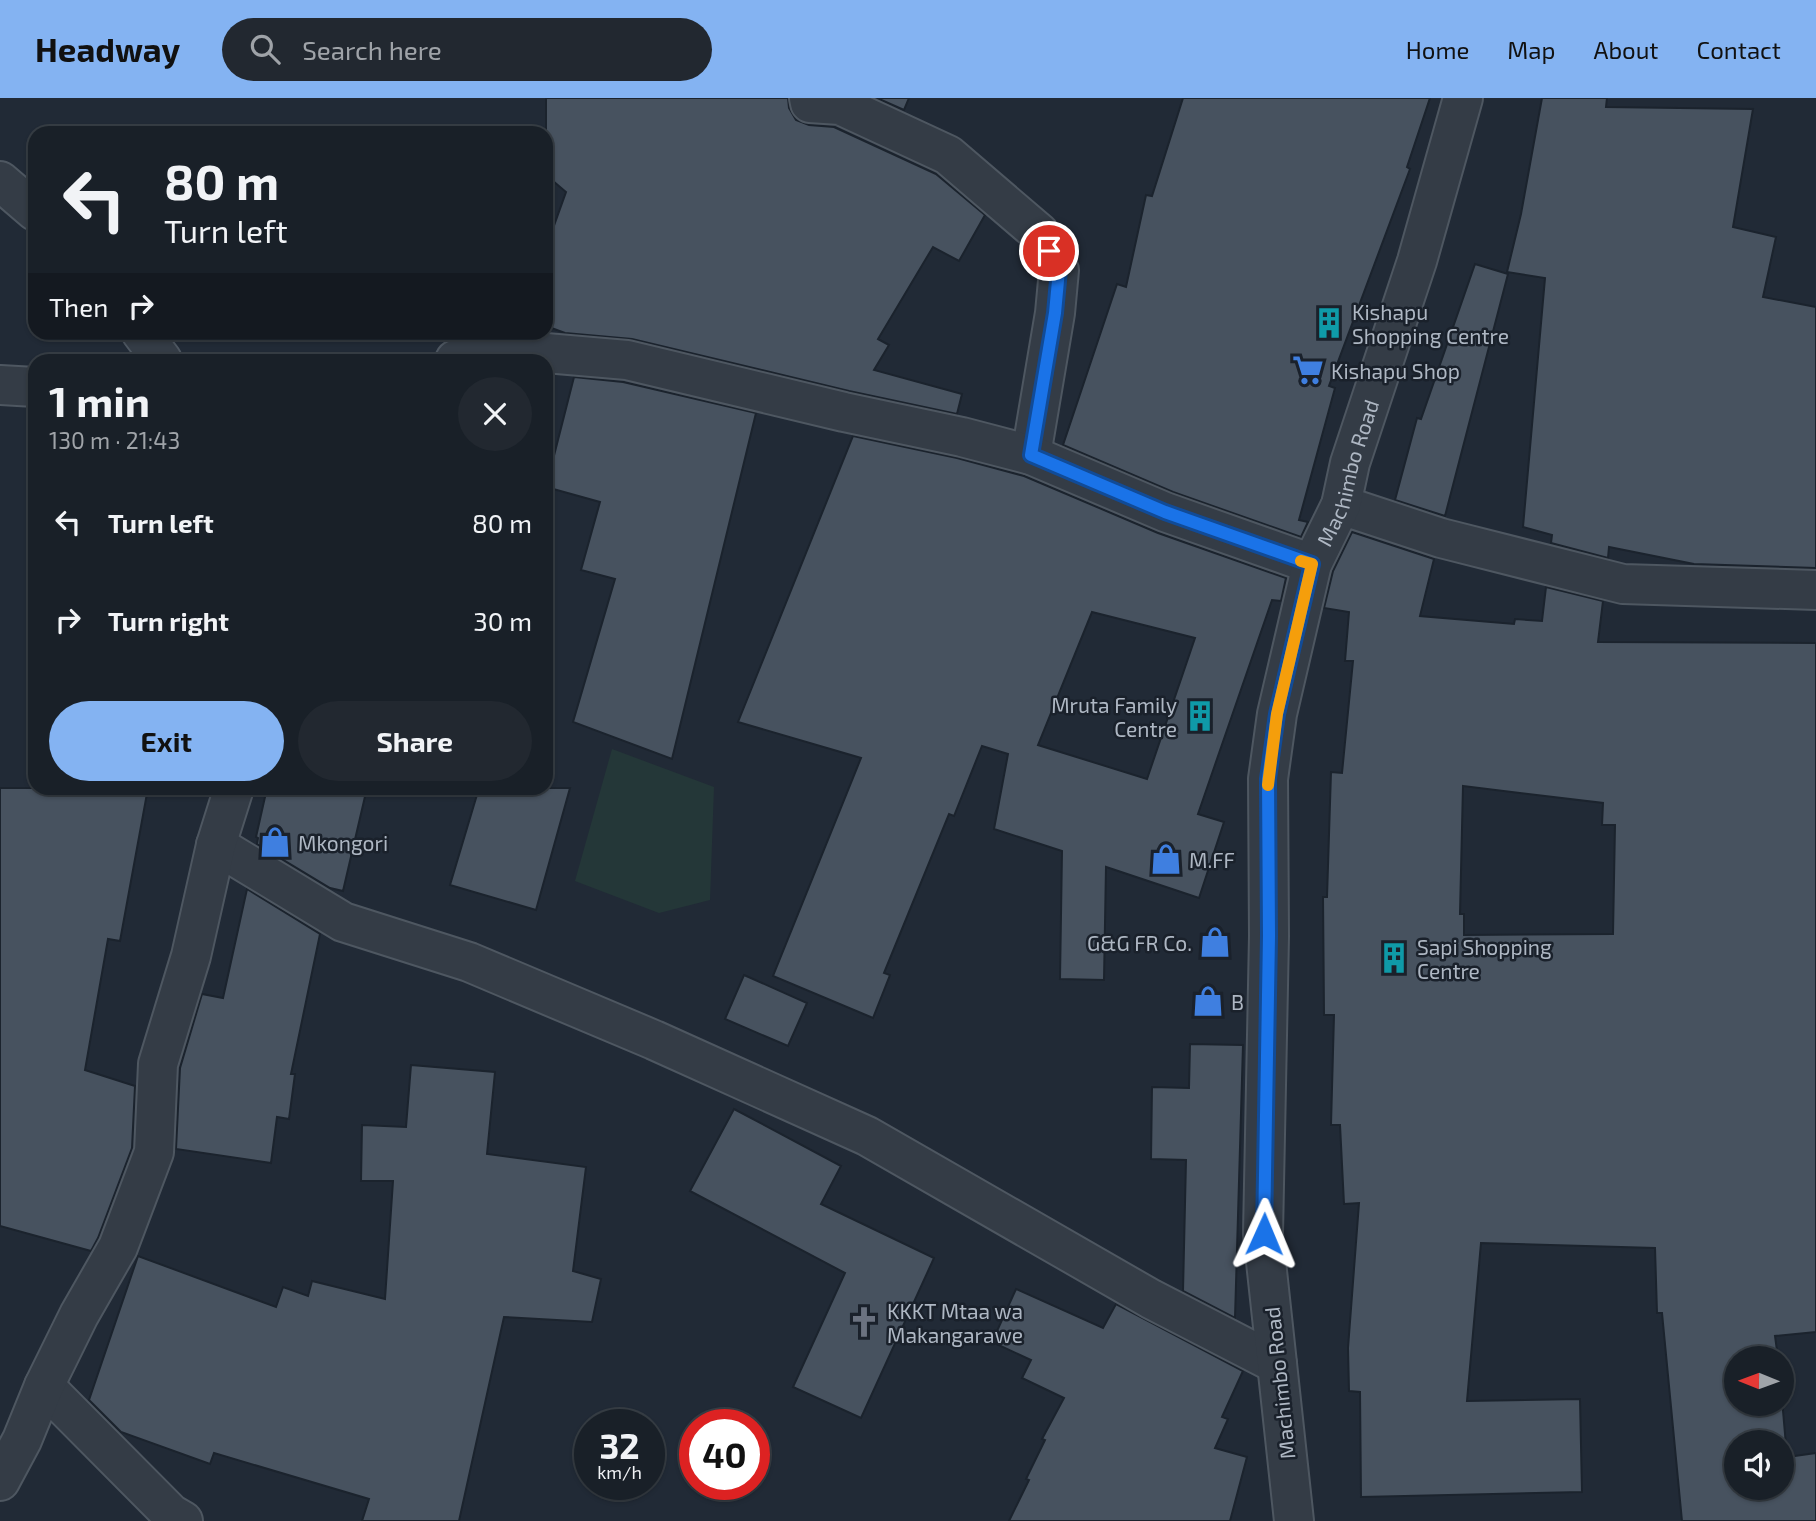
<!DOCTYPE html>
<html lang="en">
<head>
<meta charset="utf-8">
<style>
  :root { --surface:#192028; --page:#222830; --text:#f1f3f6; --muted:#9fa3a8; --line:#373e45; --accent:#84b3f2 }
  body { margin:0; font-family:"Exo 2",sans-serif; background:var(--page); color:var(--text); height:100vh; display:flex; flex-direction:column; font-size:26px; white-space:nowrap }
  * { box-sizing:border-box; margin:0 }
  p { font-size:23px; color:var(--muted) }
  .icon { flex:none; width:38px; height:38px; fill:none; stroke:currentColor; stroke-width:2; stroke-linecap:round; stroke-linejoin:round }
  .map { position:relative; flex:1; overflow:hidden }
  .sheet { position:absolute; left:28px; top:256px; width:525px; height:441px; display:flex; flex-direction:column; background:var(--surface); border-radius:21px; box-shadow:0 2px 5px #0004,0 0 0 2px var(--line) }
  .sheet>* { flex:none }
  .guide { position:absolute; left:28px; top:28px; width:525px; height:214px; border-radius:21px; box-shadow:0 2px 5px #0004,0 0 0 2px var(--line); background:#192028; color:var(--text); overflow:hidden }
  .needle { width:46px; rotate:271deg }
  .controls { position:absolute; left:1724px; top:1248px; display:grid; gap:14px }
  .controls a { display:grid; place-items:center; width:70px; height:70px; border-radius:50%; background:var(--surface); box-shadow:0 2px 5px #0004,0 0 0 2px var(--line); font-size:35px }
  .speed { position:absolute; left:574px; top:1311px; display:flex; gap:14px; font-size:35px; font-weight:700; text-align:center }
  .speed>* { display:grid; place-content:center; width:91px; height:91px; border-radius:50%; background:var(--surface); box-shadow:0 2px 5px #0004,0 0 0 2px var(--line); line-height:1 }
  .speed small { font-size:18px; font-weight:400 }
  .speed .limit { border:10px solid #d22; background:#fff; color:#111 }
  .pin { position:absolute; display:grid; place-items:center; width:60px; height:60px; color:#fff; margin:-30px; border:4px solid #fff; border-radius:50%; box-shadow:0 2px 7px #0007 }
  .me { position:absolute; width:77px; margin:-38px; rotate:1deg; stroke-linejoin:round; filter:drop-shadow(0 0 5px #0008) }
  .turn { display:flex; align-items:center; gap:24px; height:147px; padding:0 21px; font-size:32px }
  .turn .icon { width:91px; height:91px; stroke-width:2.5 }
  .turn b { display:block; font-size:49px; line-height:60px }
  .then { display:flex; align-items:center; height:66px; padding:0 21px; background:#0003; gap:14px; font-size:26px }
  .round { display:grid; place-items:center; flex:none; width:74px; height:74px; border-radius:37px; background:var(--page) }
  .headline { display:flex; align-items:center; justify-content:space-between; height:119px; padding:0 21px }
  h1 { font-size:42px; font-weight:700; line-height:52px }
  .cta { display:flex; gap:14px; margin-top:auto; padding:14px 21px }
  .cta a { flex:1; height:80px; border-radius:42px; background:var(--accent); color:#111; font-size:28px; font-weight:700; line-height:80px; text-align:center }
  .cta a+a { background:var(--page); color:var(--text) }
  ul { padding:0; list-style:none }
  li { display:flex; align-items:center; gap:21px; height:98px; padding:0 21px }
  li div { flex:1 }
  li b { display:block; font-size:26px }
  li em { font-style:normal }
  header { display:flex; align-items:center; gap:42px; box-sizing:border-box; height:98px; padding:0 35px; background:var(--accent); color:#111 }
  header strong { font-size:33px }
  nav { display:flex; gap:38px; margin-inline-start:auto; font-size:24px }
  .search { width:490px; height:63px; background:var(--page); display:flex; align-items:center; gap:18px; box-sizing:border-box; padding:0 24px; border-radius:38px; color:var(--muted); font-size:26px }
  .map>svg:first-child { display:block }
  .green { fill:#243738 }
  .building { fill:#47525f; stroke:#1b232d; stroke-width:2; fill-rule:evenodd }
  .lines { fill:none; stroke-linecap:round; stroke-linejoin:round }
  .minor-casing { stroke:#4e5761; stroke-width:42 }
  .minor { stroke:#343c46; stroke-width:38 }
  .route-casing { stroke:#114b97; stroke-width:18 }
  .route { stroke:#1a73e8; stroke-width:12 }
  .slow { stroke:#f59e0b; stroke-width:12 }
  .labels { text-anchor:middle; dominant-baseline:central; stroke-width:5; stroke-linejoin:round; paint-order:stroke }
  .poi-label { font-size:21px; fill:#aeb7c3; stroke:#1a212b; text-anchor:start }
  .street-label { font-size:21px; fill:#aeb7c3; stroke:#1a212b }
</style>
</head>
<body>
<header>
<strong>Headway</strong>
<div class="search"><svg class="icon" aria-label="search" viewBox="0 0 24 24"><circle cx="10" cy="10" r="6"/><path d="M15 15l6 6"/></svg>Search here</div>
<nav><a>Home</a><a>Map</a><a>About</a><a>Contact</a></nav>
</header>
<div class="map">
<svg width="1816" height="1423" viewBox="0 0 1816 1423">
  <rect width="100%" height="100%" fill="#212a36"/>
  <polygon class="green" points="612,651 714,689 710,802 659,815 575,783"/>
  <g class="building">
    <polygon points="546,0 788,0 789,10 796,22 809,27 834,29 936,76 985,117 959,163 933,149 878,241 889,247 874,272 962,296 957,316 849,293 632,241 565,235 546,228 546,150 566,94 546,77"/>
    <polygon points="877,0 909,0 904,12"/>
    <polygon points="1183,0 1430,0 1407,69 1410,71 1329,288 1335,290 1299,422 1308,424 1301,439 1173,394 1063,347 1117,186 1126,189 1146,97 1152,98"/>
    <polygon points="1542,0 1607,0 1606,9 1753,11 1733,129 1776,139 1763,199 1816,209 1816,470 1694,466 1609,449 1608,460 1551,445 1552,437 1523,429 1545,180 1507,174 1521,116"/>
    <polygon points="1475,166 1508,176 1445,418 1395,402 1417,320 1421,321"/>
    <polygon points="574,279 623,284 756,315 672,661 573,624 615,481 581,472 600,404 546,389"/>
    <path d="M 853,338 L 957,360 L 1024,378 L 1158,435 L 1286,480 L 1281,503 L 1272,502 L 1198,716 L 1224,724 L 1199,800 L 1106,769 L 1104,882 L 1060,881 L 1062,753 L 994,731 L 1008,656 L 982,648 L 954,718 L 949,716 L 884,875 L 890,877 L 873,920 L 773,878 L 861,660 L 738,624 ZM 1092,514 L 1195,540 L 1147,681 L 1038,647 Z"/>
    <path d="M 1352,434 L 1434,461 L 1420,518 L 1514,526 L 1515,521 L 1542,523 L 1546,489 L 1603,503 L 1598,544 L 1816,545 L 1816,1234 L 1775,1238 L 1778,1260 L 1736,1260 L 1736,1306 L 1782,1306 L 1782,1301 L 1787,1359 L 1816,1355 L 1816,1423 L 1682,1423 L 1662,1215 L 1657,1215 L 1655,1150 L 1481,1145 L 1467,1303 L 1580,1301 L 1582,1394 L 1361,1399 L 1360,1294 L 1349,1293 L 1348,1250 L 1359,1105 L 1344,1106 L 1340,1027 L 1331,1027 L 1334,917 L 1324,917 L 1323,799 L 1327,799 L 1331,674 L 1342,675 L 1353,563 L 1345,563 L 1349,514 L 1324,510 L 1333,473 ZM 1463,688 L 1603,705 L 1602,727 L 1615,727 L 1613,836 L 1464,837 L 1464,816 L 1460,816 ZM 1736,1344 L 1782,1344 L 1782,1390 L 1736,1390 Z"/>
    <polygon points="0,690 148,690 120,843 108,841 85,972 135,988 132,1050 98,1140 91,1153 0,1128"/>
    <polygon points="267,690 367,690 343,793 330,790 257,746 258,740 256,739"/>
    <polygon points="479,690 570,690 536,812 450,787"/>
    <polygon points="247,791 320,836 291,976 295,976 289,1021 277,1019 271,1065 176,1051 180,970 202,896 223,900"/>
    <polygon points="744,877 807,905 788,948 725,921"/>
    <polygon points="1190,946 1243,947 1235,1220 1183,1193 1186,1062 1151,1061 1152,989 1189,990"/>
    <polygon points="411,967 495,974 487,1056 586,1069 573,1173 601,1181 592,1224 504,1219 459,1423 362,1423 369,1401 214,1355 210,1366 121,1334 89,1302 138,1158 276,1209 283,1189 308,1198 312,1183 385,1201 393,1083 361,1083 362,1027 406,1029"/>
    <polygon points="734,1011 841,1068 821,1106 934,1160 861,1320 793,1289 845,1175 690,1093"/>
    <polygon points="1016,1191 1103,1230 1116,1206 1243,1273 1222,1319 1228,1321 1215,1350 1247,1359 1230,1423 1009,1423 1029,1382 1026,1381 1045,1342 1042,1341 1064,1300 1022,1280 1031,1262 992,1244"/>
  </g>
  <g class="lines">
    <defs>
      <g id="minor">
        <polyline points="809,0 810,5 840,7 948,57 1039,135 1059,172 1055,215 1031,357"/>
        <polyline points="0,83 35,113"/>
        <polyline points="141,234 162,262"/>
        <polyline points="455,262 511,252 627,262 844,314 962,339 1031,357 1165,414 1312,466"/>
        <polyline points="0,287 35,289"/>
        <polyline points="1341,407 1441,440 1623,486 1816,492"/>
        <polyline points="216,747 343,824 469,864 654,942 867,1038 1151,1201 1277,1266"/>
        <polyline points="44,1288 171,1416 183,1423"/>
        <polyline points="0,1383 22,1342 44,1288 79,1217 118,1149 154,1054 158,966 191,858 216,747 234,690"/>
        <path id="s1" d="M 1294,1423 L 1263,1136 L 1269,838 L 1268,681 L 1277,616 L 1312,466 L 1341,407 L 1350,365 L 1417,163 L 1463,0"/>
      </g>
    </defs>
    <use href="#minor" class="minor-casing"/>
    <use href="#minor" class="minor"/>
  </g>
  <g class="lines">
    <defs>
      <polyline id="route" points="1049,153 1059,172 1055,215 1031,357 1165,414 1312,466 1277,616 1268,681 1269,838 1264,1136"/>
    </defs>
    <use href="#route" class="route-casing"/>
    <use href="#route" class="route"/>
    <polyline class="slow" points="1268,687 1277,616 1312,466 1301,463"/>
  </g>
  <defs>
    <symbol id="building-bare" viewBox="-9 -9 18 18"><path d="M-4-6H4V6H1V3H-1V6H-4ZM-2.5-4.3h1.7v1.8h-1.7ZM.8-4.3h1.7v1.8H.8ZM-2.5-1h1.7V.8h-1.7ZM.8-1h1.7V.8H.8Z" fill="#0f9aa8" stroke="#1a212b" stroke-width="2.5" paint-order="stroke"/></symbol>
    <symbol id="supermarket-bare" viewBox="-9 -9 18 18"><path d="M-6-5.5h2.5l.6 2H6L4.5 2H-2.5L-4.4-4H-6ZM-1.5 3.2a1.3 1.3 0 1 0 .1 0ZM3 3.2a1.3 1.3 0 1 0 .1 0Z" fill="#3f7fe0" stroke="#1a212b" stroke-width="2.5" paint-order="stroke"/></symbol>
    <symbol id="shop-bare" viewBox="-9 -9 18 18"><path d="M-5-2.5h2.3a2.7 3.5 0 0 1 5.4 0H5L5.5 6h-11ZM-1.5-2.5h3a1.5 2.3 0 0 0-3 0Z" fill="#3f7fe0" stroke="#1a212b" stroke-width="2.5" paint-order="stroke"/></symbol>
    <symbol id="church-bare" viewBox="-9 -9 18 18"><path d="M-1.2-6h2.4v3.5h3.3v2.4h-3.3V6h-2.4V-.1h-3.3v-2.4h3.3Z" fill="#6b7280" stroke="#1a212b" stroke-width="2.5" paint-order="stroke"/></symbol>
  </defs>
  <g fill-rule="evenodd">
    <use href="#building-bare" x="1307" y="203" width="44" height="44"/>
    <use href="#supermarket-bare" x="1286" y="250" width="44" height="44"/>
    <use href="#building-bare" x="1178" y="596" width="44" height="44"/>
    <use href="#shop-bare" x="253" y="722" width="44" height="44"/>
    <use href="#shop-bare" x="1144" y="739" width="44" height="44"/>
    <use href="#shop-bare" x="1193" y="822" width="44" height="44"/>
    <use href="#building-bare" x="1372" y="838" width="44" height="44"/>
    <use href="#shop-bare" x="1186" y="881" width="44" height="44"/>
    <use href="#church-bare" x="842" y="1202" width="44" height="44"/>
  </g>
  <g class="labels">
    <g class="poi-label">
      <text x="1352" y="213">Kishapu<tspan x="1352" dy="24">Shopping Centre</tspan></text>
      <text x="1331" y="272">Kishapu Shop</text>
      <text x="1177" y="606" text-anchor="end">Mruta Family<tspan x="1177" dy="24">Centre</tspan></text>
      <text x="298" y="744">Mkongori</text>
      <text x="1189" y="761">M.FF</text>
      <text x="1192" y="844" text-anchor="end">G&amp;G FR Co.</text>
      <text x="1417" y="848">Sapi Shopping<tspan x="1417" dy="24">Centre</tspan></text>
      <text x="1231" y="903">B</text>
      <text x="887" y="1212">KKKT Mtaa wa<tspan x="887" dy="24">Makangarawe</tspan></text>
    </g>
    <g class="street-label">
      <text stroke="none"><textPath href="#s1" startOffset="1062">Machimbo Road</textPath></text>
      <text transform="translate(1279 1285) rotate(-96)">Machimbo Road</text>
    </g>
  </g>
</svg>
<div class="controls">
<a><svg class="needle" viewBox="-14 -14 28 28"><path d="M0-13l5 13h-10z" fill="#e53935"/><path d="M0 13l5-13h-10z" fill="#9fa3a8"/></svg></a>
<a><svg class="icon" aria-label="sound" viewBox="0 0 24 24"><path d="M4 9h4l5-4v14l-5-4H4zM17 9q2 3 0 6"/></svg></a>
</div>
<div class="speed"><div>32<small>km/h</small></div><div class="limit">40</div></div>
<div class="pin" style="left:1049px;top:153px;background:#d93025"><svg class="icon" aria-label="arrive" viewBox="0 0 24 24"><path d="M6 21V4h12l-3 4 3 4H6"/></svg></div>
<svg class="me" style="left:1264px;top:1136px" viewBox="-20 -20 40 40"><path d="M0-17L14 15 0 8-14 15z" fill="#1a73e8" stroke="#fff" stroke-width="4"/></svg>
<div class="guide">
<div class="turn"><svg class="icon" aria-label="left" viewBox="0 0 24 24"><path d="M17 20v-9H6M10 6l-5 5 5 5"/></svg><div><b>80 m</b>Turn left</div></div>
<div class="then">Then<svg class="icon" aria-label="right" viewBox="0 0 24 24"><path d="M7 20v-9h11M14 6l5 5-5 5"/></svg></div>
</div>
<section class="sheet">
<div class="headline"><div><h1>1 min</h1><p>130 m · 21:43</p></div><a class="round"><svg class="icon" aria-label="close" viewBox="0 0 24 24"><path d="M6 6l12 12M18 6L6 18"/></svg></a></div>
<ul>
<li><svg class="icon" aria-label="left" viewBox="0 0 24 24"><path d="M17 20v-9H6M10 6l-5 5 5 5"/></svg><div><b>Turn left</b></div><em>80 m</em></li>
<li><svg class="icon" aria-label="right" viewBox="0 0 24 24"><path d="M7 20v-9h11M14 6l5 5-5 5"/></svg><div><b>Turn right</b></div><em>30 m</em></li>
</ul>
<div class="cta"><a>Exit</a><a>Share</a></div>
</section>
</div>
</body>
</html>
